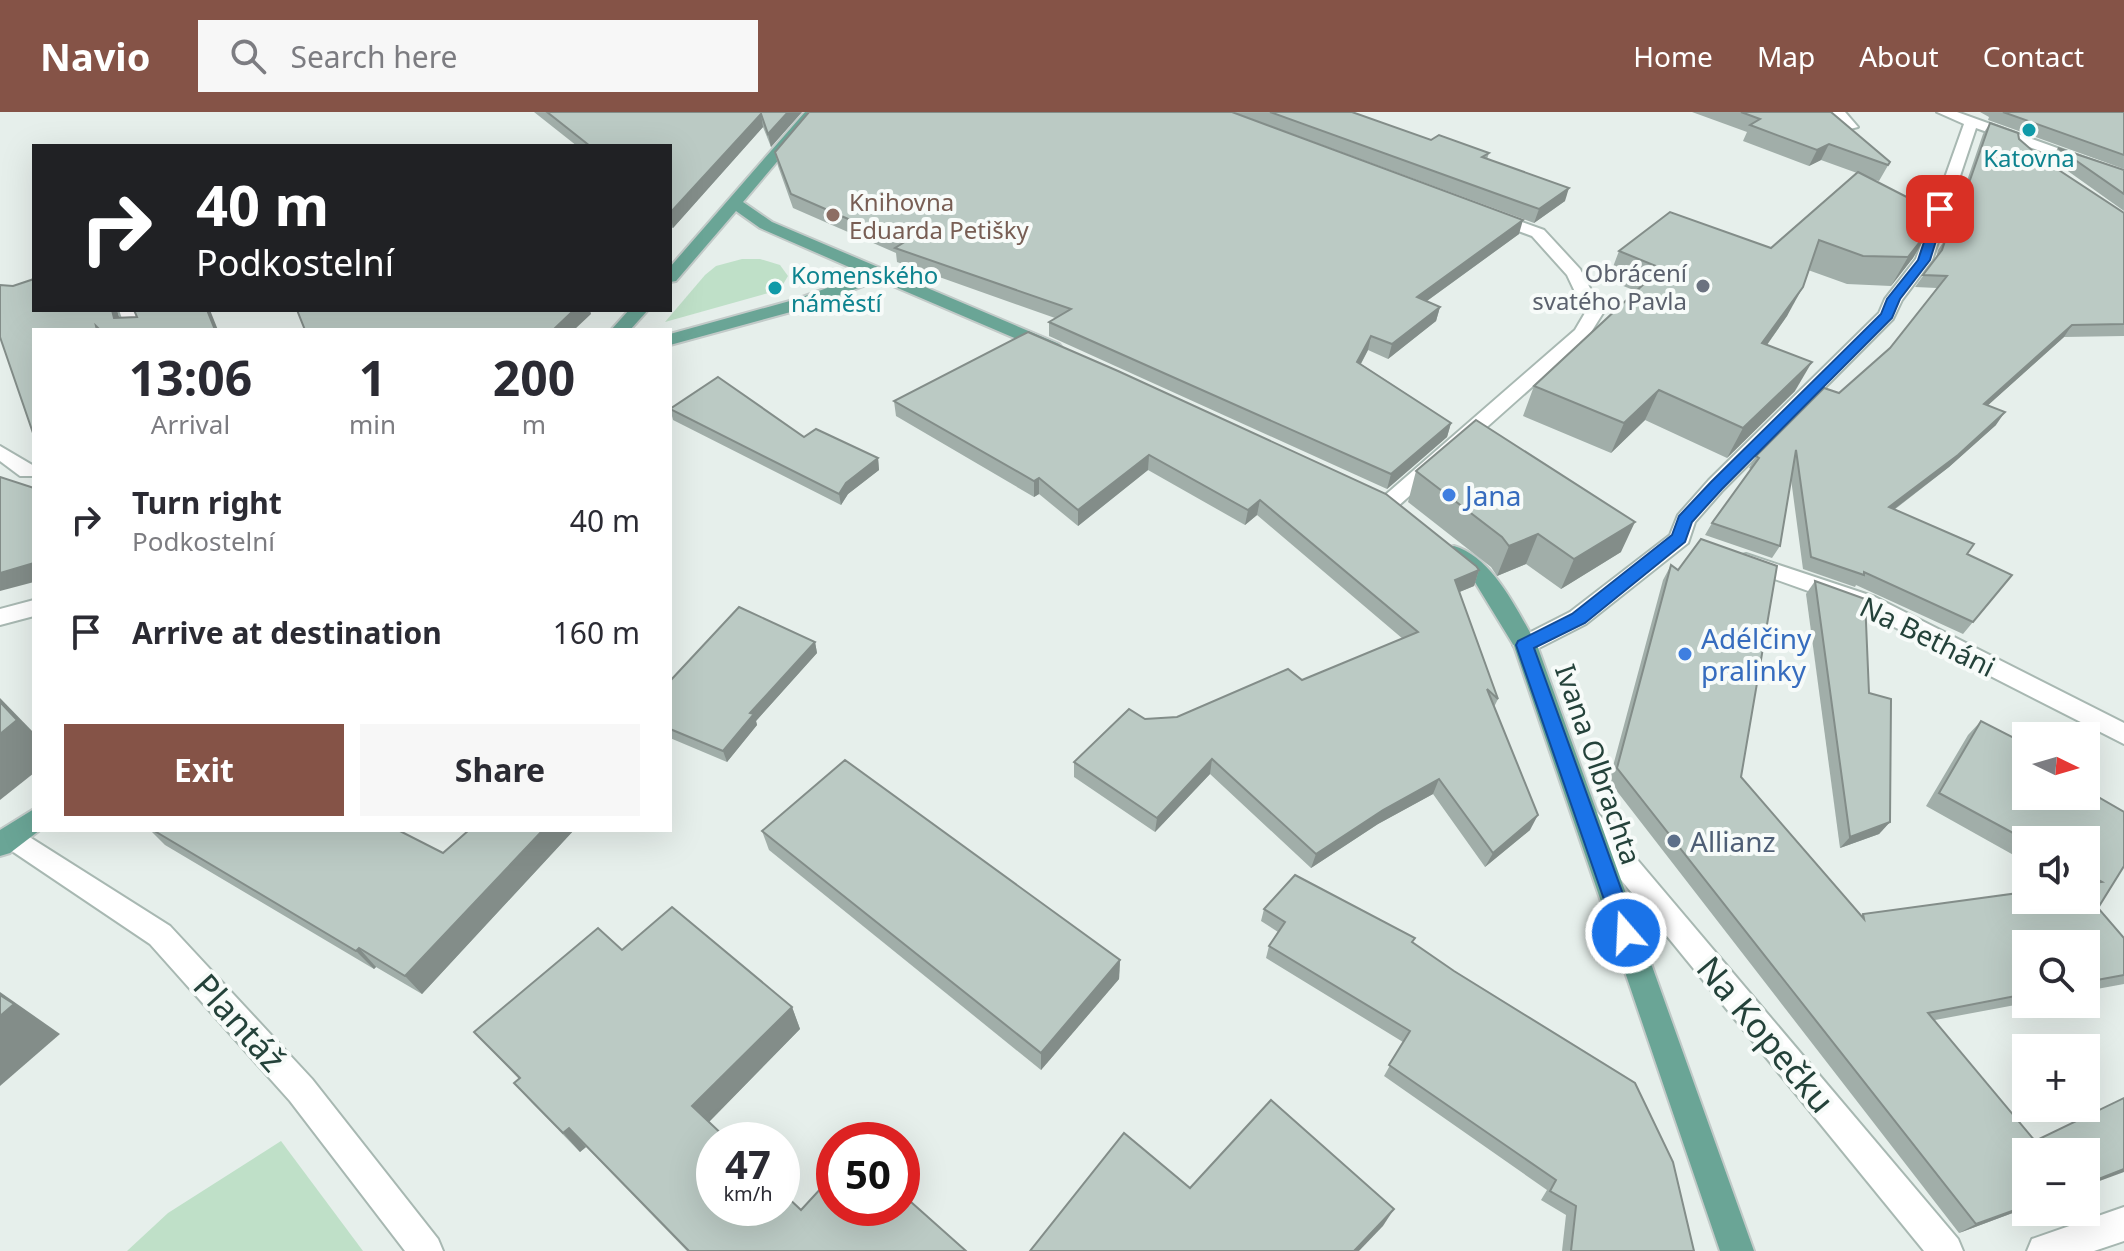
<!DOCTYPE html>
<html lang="en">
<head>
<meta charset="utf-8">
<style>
  :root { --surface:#fff; --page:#f7f7f7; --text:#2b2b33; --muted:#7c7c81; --accent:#855347 }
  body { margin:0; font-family:"Noto Sans",sans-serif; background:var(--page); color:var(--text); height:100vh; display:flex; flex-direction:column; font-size:30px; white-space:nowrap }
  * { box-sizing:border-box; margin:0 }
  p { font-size:26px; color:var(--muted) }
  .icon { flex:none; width:44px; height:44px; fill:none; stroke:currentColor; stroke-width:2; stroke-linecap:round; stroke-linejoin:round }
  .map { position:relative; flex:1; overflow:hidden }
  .panel { position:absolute; left:32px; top:216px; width:640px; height:504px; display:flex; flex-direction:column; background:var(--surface); border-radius:0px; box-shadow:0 8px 32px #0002 }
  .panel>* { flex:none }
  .guide { position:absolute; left:32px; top:32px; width:640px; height:168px; border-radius:0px; box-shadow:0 8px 32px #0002; background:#202124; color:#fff; overflow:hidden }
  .needle { width:52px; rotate:95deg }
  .controls { position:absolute; left:2012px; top:610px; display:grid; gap:16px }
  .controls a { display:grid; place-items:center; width:88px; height:88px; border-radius:0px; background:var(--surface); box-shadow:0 8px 32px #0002; font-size:40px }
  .speed { position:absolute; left:696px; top:1010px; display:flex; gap:16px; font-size:40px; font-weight:700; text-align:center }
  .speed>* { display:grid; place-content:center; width:104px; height:104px; border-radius:50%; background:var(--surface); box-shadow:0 8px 32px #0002; line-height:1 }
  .speed small { font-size:20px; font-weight:400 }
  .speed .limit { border:12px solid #d22; background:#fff; color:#111 }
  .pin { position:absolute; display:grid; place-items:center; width:68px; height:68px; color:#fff; margin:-34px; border-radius:16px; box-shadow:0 4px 12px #0006 }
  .me { position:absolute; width:88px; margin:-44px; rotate:341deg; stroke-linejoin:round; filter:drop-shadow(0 0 6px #0008) }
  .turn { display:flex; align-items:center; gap:28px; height:168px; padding:0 32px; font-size:36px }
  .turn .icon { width:104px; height:104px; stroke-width:2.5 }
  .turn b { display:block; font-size:56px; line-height:68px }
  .eta { display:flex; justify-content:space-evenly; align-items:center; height:136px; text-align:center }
  .eta b { font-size:48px; font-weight:700; line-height:56px }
  .action { display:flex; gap:16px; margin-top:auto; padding:16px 32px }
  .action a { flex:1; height:92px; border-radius:0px; background:var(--accent); color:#fff; font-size:32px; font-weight:700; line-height:92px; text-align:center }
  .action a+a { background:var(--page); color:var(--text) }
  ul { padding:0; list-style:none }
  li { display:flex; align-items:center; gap:24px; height:112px; padding:0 32px }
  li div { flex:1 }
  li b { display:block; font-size:30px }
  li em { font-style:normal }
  header { display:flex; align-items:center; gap:48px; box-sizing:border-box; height:112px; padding:0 40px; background:var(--accent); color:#fff }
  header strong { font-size:38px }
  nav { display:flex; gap:44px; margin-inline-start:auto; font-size:28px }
  .search { width:560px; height:72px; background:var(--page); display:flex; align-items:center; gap:20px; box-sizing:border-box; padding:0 28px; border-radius:0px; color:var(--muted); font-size:30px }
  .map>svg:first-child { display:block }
  .green { fill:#bfe0c8 }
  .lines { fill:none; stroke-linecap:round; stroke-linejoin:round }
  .minor-casing { stroke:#a8b8b2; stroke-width:4 }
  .major-casing { stroke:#c2cac8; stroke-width:4 }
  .minor { fill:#fff; fill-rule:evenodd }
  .major { fill:#6aa596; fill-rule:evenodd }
  .wall { fill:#a1aea9 }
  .shaded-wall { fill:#838d89 }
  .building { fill:#bbcac4; stroke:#838d89; stroke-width:2 }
  .route { fill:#1a73e8; stroke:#114b97; stroke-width:2 }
  .culture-dot { fill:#0f9aa8; stroke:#f7fbf9; stroke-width:3 }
  .education-dot { fill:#8d6e63; stroke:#f7fbf9; stroke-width:3 }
  .worship-dot { fill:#6b7280; stroke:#f7fbf9; stroke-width:3 }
  .shop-dot { fill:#3f7fe0; stroke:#f7fbf9; stroke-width:3 }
  .service-dot { fill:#5c6f8a; stroke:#f7fbf9; stroke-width:3 }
  .labels { text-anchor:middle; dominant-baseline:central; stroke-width:8; stroke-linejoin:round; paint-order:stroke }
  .far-culture-label { font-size:24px; fill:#0d838f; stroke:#f7fbf9 }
  .far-education-label { font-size:24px; fill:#785e54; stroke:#f7fbf9; text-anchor:start }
  .far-worship-label { font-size:24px; fill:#5b616d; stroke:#f7fbf9; text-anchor:end }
  .shop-label { font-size:28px; fill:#366cbe; stroke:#f7fbf9; text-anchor:start }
  .street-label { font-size:28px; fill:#24423a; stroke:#f7fbf9 }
  .service-label { font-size:28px; fill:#4e5e75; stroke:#f7fbf9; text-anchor:start }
  .near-street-label { font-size:34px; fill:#24423a; stroke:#f7fbf9 }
</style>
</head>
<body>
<header>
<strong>Navio</strong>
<div class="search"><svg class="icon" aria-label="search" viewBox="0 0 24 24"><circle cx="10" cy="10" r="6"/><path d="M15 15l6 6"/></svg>Search here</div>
<nav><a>Home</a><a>Map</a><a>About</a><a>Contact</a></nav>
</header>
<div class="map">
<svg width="2124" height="1139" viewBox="0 0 2124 1139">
  <rect width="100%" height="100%" fill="#e6efeb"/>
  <g class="green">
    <polygon points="742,147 760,147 780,153 788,164 782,174 772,180 665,210 705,163 716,154"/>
    <polygon points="281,1029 363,1139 127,1139 168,1101"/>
  </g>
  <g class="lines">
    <defs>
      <g id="minor">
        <polygon points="1830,0 1845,0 1858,15 1846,18"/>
        <polygon points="1937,0 1957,0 2124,60 2124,69 1976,16 1932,148 1902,188 1893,207 1723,378 1695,410 1688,431 1586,512 1533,539 1525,542 1517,539 1513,533 1517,527 1570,500 1670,423 1678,403 1709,368 1879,201 1885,187 1916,147 1964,12"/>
        <polygon points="1491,99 1544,118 1580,157 1603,201 1588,225 1397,395 1383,395 1380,390 1383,385 1575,218 1585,201 1567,163 1532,124 1485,107 1485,101"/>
        <polygon points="119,198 137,198 144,218 126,218"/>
        <polygon points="0,334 34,354 34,364 20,364 0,349"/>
        <polygon points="1746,442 1875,485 2124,611 2124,632 1859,497 1738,454 1735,449 1738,444"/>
        <polygon points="34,488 34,504 0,513 0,497"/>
        <polygon points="1587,696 1596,699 1958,1127 1963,1139 1924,1139 1578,715 1574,707 1578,699"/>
        <polygon points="12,714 170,814 312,967 438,1127 443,1139 405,1139 290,989 150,832 3,733 0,722 3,717"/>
        <polygon points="2124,1095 2124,1129 2094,1139 2027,1139 2032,1127"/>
      </g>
      <g id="major">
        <polygon points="805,0 819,0 743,90 772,110 1059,232 1062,236 1059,240 1047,240 879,168 809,195 670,233 670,222 797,187 865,162 760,116 736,99 676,169 670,170 670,155"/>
        <polygon points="629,198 648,198 630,218 611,218"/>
        <path d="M 1454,434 C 1493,445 1518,500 1537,533 L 1754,1139 L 1720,1139 L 1514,534 L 1473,467 L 1443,441 L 1446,436 Z"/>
        <polygon points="34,697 34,718 40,718 10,741 0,744 0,718"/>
      </g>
    </defs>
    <use href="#minor" class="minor-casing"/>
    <use href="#major" class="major-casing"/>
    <use href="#minor" class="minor"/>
    <use href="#major" class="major"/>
  </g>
  <g class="wall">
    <polygon points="534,0 802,0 771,35 763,15 673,116 670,115 670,34 577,34"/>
    <polygon points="1233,0 1352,0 1431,28 1489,41 1487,47 1565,89 1534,111"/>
    <polygon points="1692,0 1831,0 1890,50 1879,69 1872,67 1930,117 1913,146 1891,174 1847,172 1808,158 1787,204 1767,233 1795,279 1727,346 1645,308 1611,341 1523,304 1534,274 1636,179 1608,168 1619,139 1771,136 1857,61 1821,48 1809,54 1743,29 1747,20"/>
    <polygon points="1980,0 2124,0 2124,57 1988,8 1989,5"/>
    <polygon points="1990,11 2019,27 2042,47 2124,101 2124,224 2064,225 1988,293 1996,313 1949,355 1894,398 1967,442 2012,463 1963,522 1856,473 1855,475 1803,457 1791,367 1780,434 1772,446 1705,423 1712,411 1751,357 1749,356 1756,344 1839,281 1890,236 1937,176 1915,175 1936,146 1938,138 1946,126 1947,127 1983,22"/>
    <polygon points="2058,36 2124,58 2124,99 2051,47"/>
    <polygon points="775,40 1519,122 1427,189 1440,195 1436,209 1388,247 1368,238 1361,252 1451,311 1447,325 1387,377 1049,224 1049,210 1055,206 897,150 896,141 793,96 778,54"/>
    <polygon points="1028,220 1479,458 1474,474 1459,480 1498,587 1494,595 1530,718 1485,755 1433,682 1378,712 1311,756 1210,662 1155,720 1074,665 1074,650 1145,607 1177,605 1302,568 1403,527 1257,403 1245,413 1148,358 1078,414 1039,382 1034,385 896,304 894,289"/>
    <polygon points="670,296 804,325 878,346 879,358 848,382 841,393 673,308"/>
    <polygon points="1416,359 1621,440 1561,477 1526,452 1497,464 1491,455 1408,390"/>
    <polygon points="1671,453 1741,665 1861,804 1863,802 2086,788 2086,728 2026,728 2026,750 1926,694 1968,623 1981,609 2026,684 2124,700 2098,796 2124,826 2124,872 2086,879 2086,832 2026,832 2026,891 1935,908 2026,1040 2026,1096 1959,1121 1609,669 1663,468"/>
    <polygon points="1815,469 1869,581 1890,710 1879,722 1840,736 1806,482"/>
    <polygon points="815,530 817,541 756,609 757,613 727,650 670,626 670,569"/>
    <polygon points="150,718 398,718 443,741 469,718 574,718 422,882 376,855 374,857 165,733"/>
    <polygon points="762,719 1120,848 1119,867 1041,958 769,738"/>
    <polygon points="1264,797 1413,830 1694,1139 1562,1139 1566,1103 1541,1088 1547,1078 1384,964 1403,930 1266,846 1269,834 1278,820 1261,809"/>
    <polygon points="622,838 792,895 800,917 709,1010 801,1098 966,1139 687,1139 586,1035 580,1040 532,991 514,971 519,967 474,920"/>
  </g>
  <g class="shaded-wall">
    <polygon points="788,0 802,0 771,35 768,22"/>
    <polygon points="761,2 763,15 673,116 670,101"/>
    <polygon points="1829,32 1821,48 1809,54 1817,38"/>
    <polygon points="1569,76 1565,89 1534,111 1539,97"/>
    <polygon points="1523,108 1519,122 1413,199 1417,185"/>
    <polygon points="1930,117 1913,146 1891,174 1908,145"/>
    <polygon points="1803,175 1787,204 1747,261 1762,231"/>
    <polygon points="1440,195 1436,209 1388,247 1392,232"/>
    <polygon points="112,198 117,198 123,218 114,206"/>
    <polygon points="207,198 210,198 218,218 215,218"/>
    <polygon points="574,198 590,198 591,202 574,218 553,218"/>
    <polygon points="2072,213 2064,225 1976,304 1984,292"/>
    <polygon points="1371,224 1368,238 1354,264 1357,250"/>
    <polygon points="1812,250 1795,279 1727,346 1743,316"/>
    <polygon points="1659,278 1645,308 1611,341 1624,311"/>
    <polygon points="2005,300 1996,313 1949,355 1880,408 1889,395"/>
    <polygon points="1451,311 1447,325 1387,377 1391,362"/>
    <polygon points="1149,343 1148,358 1078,414 1078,398"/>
    <polygon points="878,346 879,358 848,382 841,393 839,382 846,371"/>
    <polygon points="1039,366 1039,382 1034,385 1034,369"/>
    <polygon points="1260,388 1257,403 1245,413 1248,398"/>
    <polygon points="1635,410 1621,440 1561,477 1574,447"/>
    <polygon points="1538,422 1526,452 1497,464 1509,434"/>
    <polygon points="34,451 34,470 0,479 0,461"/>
    <polygon points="1479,458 1474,474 1450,484 1455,468"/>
    <polygon points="815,530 817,541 756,609 757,613 727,650 723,639 750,601"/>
    <polygon points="0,586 34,621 34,661 0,688"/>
    <polygon points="1212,647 1210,662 1155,720 1157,706"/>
    <polygon points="1439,667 1433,682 1378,712 1311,756 1316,742 1383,698"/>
    <polygon points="1538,703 1530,718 1485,755 1493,741"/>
    <polygon points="1890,710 1879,722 1840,736 1850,725"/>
    <polygon points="543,718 574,718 422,882 405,864"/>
    <polygon points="359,836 376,855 374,857 356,839"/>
    <polygon points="1120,848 1119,867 1041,958 1041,941"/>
    <polygon points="0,880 60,922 0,974"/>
    <polygon points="792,895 800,917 705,1014 692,994"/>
    <polygon points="569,1016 586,1035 580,1040 563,1021"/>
    <polygon points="2124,1057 2124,1060 2086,1074 2086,1072"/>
    <polygon points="2026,1094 2026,1096 1959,1121 1976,1112"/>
    <polygon points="1394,1097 1383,1114 1359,1139 1354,1139"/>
  </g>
  <g class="building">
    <polygon points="547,0 788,0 768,22 761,2 670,101 670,34 590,34"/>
    <polygon points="809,0 1232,0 1523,108 1417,185 1440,195 1392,232 1371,224 1357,250 1451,311 1391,362 1049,210 1071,197 895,136 903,131 791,82 775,40"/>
    <polygon points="1270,0 1352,0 1431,28 1439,23 1489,41 1482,45 1569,76 1539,97"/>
    <polygon points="1741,0 1831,0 1890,50 1888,53 1829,32 1817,38 1750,13 1760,7"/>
    <polygon points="2003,0 2124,0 2124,43"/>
    <polygon points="1990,11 2018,21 2019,27 2042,47 2124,101 2124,212 2072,213 1984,292 2005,300 1958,343 1889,395 1974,432 1967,442 2012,463 1973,510 1864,460 1864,463 1811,445 1796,338 1780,434 1712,411 1759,346 1756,344 1824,276 1839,281 1890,236 1947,164 1923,163 1942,138 1946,126 1949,128"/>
    <polygon points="2058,36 2124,58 2124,82"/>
    <polygon points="1858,60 1936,100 1930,117 1908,145 1863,144 1819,128 1803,175 1762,231 1812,250 1743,316 1659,278 1624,311 1534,274 1661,156 1619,139 1670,100 1771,136"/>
    <polygon points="34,167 34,198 112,198 114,206 137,205 134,198 207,198 215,218 100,218 96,214 97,218 34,218 34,324 0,225 0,173 13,174"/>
    <polygon points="297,198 574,198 553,218 305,218"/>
    <polygon points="1028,220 1118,259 1386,382 1476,454 1479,458 1455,468 1498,587 1487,577 1538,703 1493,741 1439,667 1383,698 1316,742 1212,647 1157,706 1074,650 1129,597 1145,607 1177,605 1288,557 1302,568 1418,520 1260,388 1248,398 1149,343 1078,398 1039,366 1034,369 894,289"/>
    <polygon points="718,265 804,325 816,317 878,346 846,371 839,382 670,297"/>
    <polygon points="1476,308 1635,410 1574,447 1538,422 1509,434 1502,425 1416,359"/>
    <polygon points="0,365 34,376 34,451 0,461"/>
    <polygon points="1701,427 1777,454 1741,665 1864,807 1863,802 2026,780 2026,788 2086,788 2086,772 2102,770 2086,761 2086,728 2026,728 1939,681 1981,609 2026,632 2026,684 2086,684 2086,678 2124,700 2124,754 2098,796 2124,826 2124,863 2086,870 2086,832 2026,832 2026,882 1928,901 2035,1029 2124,986 2124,1057 2086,1072 2086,1040 2026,1040 2026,1094 1976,1112 1617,656 1671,453 1678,458"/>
    <polygon points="1815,469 1865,487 1869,581 1891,587 1890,710 1850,725"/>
    <polygon points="739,495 815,530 750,601 754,602 723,639 670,617 670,569"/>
    <polygon points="0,590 17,608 0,622"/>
    <polygon points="845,648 1120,848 1041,941 762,719"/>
    <polygon points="153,718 398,718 443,741 469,718 543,718 405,864 359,836 356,839"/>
    <polygon points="1295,763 1415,826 1412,830 1454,859 1635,971 1673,1050 1694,1139 1571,1139 1576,1094 1550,1079 1556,1068 1389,953 1410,919 1269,834 1285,810 1264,797"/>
    <polygon points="672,795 792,895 692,994 728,1028 714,1028 714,1096 782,1096 782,1080 801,1098 834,1062 834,1096 902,1096 902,1082 966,1139 689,1139 569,1016 563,1021 514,971 520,966 474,920 598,816 622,838"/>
    <polygon points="0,883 14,892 0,904"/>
    <polygon points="1271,988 1394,1097 1354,1139 1030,1139 1124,1021 1190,1076"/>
  </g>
  <polygon class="route" points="1936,94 1946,97 1930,148 1900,187 1892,206 1722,377 1692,410 1685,430 1585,511 1534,536 1637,821 1634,828 1626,831 1618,828 1516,533 1518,529 1572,502 1672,423 1679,404 1711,370 1881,202 1887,187 1918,148"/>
  <g class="culture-dot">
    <circle cx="2029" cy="18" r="8"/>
    <circle cx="775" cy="176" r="8"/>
  </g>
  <circle class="education-dot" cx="833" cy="103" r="8"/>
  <circle class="worship-dot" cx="1703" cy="174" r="8"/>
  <g class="shop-dot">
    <circle cx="1449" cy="383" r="8"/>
    <circle cx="1685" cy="542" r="8"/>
  </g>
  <circle class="service-dot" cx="1674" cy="729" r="8"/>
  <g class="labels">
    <g class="far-culture-label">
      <text x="2029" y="45">Katovna</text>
      <text x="791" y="162" text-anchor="start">Komenského<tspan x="791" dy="28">náměstí</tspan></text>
    </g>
    <g class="far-education-label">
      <text x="849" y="89">Knihovna<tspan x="849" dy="28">Eduarda Petišky</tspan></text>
    </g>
    <g class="far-worship-label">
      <text x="1687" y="160">Obrácení<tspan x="1687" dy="28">svatého Pavla</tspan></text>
    </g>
    <g class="shop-label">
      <text x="1465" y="383">Jana</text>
      <text x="1701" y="526">Adélčiny<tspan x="1701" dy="32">pralinky</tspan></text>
    </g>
    <g class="street-label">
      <text transform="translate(1928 524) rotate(26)">Na Betháni</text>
      <text transform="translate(1599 652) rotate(71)">Ivana Olbrachta</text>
    </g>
    <g class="service-label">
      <text x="1690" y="729">Allianz</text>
    </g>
    <g class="near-street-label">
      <text transform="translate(240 910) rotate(48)">Plantáž</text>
      <text transform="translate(1766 922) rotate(50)">Na Kopečku</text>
    </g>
  </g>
</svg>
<div class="controls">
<a><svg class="needle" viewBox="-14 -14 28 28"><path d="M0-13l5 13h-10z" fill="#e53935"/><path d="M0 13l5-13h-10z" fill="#7c7c81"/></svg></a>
<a><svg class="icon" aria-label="sound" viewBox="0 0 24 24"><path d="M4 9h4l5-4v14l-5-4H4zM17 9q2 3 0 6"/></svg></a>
<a><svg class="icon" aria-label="search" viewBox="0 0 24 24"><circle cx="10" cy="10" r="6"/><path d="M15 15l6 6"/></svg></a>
<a>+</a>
<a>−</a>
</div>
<div class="speed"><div>47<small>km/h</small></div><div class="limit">50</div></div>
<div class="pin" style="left:1940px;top:97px;background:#d93025"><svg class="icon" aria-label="arrive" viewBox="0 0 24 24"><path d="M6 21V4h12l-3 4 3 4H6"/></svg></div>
<svg class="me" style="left:1626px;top:821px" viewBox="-20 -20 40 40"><circle r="17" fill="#1a73e8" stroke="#fff" stroke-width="3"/><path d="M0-11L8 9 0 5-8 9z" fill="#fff"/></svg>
<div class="guide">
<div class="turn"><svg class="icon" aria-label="right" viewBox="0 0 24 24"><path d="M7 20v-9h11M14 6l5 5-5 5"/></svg><div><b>40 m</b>Podkostelní</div></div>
</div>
<section class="panel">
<div class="eta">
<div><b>13:06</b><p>Arrival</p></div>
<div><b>1</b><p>min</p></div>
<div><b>200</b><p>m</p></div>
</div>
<ul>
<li><svg class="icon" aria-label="right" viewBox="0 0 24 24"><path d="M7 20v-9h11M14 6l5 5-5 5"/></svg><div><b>Turn right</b><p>Podkostelní</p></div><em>40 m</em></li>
<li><svg class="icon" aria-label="arrive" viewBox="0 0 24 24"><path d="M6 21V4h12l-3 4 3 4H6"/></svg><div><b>Arrive at destination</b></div><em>160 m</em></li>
</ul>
<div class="action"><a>Exit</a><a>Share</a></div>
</section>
</div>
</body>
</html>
